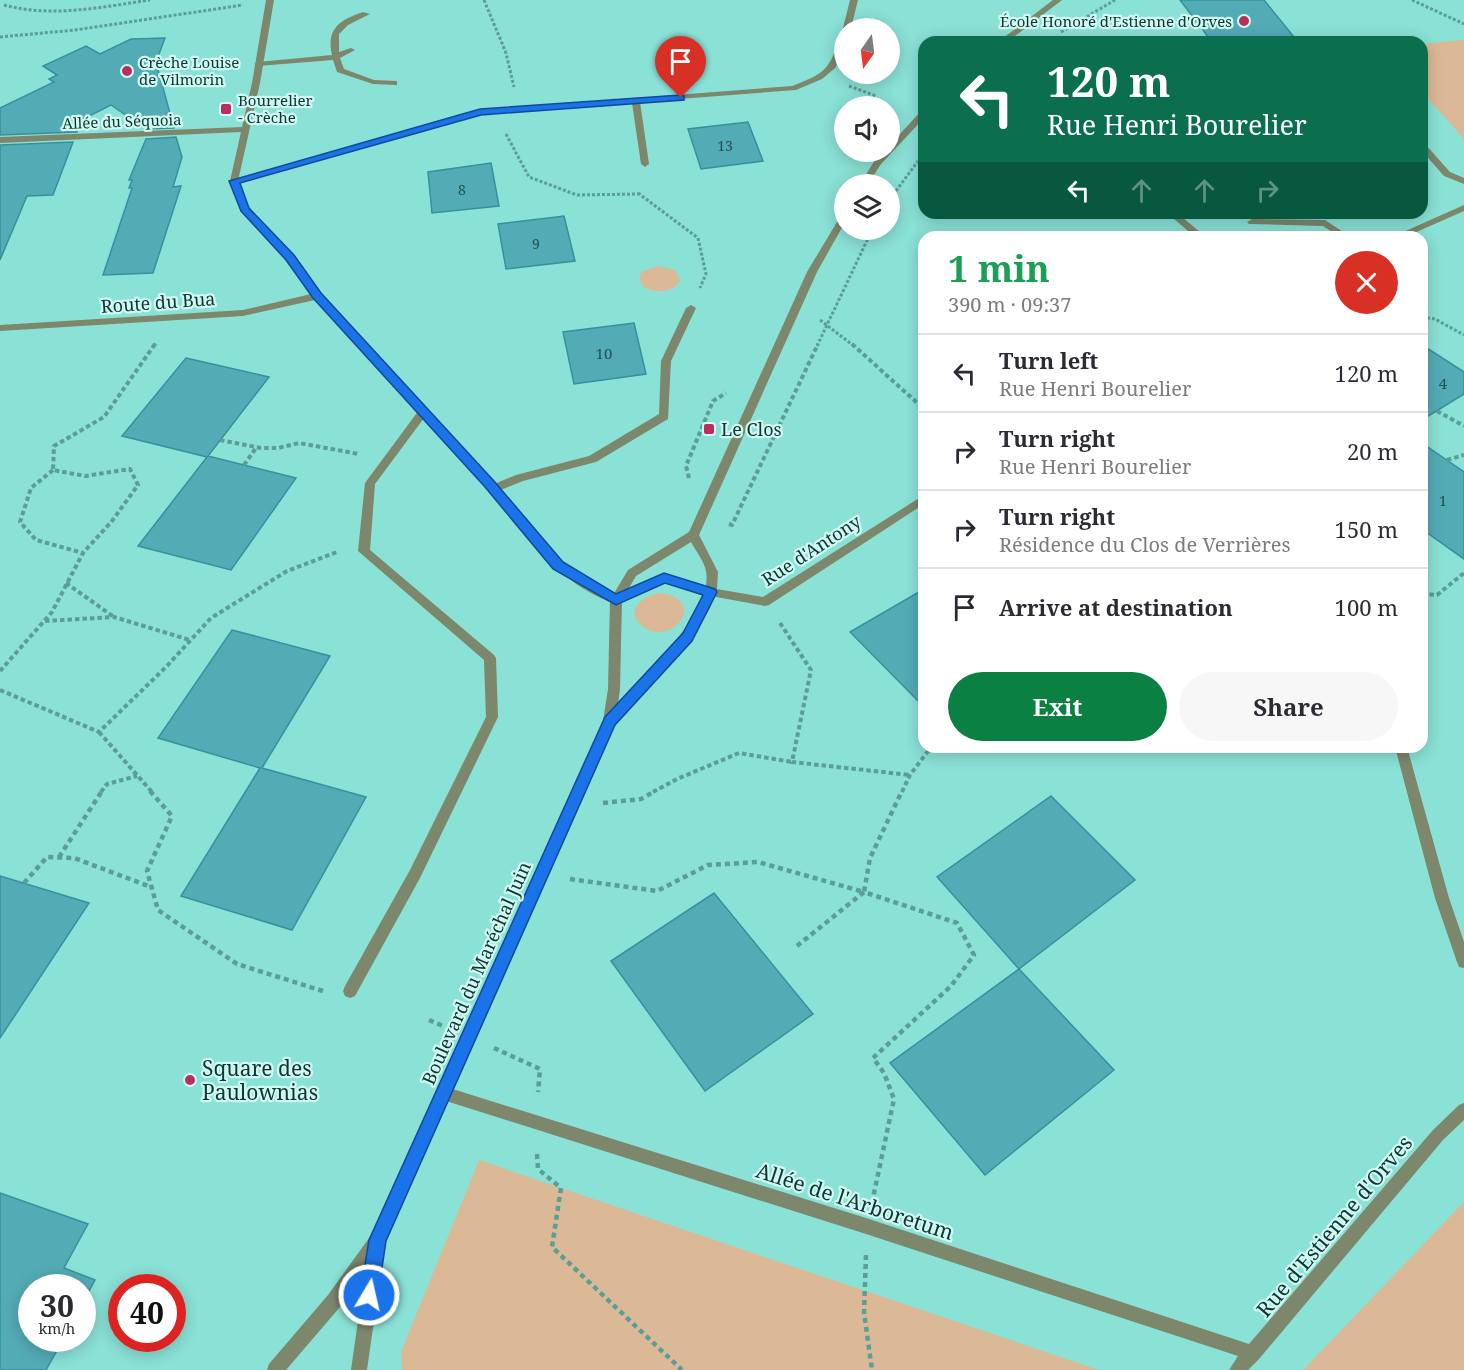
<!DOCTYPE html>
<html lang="en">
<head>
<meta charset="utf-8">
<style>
  :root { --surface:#fff; --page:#f7f7f7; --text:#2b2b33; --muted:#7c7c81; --line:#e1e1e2; --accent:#0b8043 }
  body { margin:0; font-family:"Noto Serif",serif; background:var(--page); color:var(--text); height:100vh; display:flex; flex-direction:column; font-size:22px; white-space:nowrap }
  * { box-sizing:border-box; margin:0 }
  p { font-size:20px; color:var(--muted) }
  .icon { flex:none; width:33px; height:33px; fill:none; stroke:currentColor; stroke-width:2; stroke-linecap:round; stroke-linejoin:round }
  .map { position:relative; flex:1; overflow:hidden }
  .drawer { position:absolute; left:918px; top:231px; width:510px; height:522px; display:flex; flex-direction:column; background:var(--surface); border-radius:18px; box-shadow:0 3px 15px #0003 }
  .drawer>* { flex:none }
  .banner { position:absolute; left:918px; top:36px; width:510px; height:183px; border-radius:18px; box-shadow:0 3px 15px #0003; background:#0b6e4f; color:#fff; overflow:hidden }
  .needle { width:39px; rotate:194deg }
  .tools { position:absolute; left:834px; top:18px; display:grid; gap:12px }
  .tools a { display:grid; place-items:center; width:66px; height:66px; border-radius:50%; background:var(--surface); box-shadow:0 3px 15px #0003; font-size:30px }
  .speed { position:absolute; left:18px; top:1274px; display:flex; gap:12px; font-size:30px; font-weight:700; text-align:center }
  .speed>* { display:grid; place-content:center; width:78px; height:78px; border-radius:50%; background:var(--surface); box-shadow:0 3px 15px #0003; line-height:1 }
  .speed small { font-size:15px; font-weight:400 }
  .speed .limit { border:9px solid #d22; background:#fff; color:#111 }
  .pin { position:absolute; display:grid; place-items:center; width:51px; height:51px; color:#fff; margin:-62px -26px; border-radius:50% 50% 50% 0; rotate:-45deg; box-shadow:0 0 6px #0007 }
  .pin .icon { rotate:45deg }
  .me { position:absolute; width:66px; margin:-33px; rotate:9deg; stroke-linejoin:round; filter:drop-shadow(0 0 4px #0008) }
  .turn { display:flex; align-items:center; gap:21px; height:126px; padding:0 30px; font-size:27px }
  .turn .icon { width:78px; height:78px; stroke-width:2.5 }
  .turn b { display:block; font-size:42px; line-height:51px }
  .lanes { display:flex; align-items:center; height:57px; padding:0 30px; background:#0003; justify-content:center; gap:30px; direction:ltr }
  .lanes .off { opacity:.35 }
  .round { display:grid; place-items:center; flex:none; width:63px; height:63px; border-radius:32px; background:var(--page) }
  .head { display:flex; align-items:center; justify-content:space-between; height:102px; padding:0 30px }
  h1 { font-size:36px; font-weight:700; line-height:45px; color:#1e9e55 }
  .button { display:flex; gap:12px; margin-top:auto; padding:12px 30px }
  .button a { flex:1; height:69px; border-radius:36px; background:var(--accent); color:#fff; font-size:24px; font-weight:700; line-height:69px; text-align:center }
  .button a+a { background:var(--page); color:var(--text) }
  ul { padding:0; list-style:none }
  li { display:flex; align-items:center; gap:18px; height:78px; padding:0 30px; border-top:2px solid var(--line) }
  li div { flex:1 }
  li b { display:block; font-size:22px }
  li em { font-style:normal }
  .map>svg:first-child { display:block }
  .green { fill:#dcb996 }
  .building { fill:#53abb6; stroke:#36919c; stroke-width:1.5 }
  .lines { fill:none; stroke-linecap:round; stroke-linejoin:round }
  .path-far2 { stroke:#5a9e96; stroke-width:3; stroke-dasharray:3 2; stroke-linecap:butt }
  .path-far1 { stroke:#5a9e96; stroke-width:4; stroke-dasharray:4.5 3; stroke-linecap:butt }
  .path { stroke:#5a9e96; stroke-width:4.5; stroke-dasharray:5 4; stroke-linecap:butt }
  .service { fill:#7c876c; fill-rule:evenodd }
  .minor { fill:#7c876c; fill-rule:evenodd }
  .tertiary { fill:#7c876c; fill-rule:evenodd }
  .route { fill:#1a73e8; stroke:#114b97; stroke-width:1.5 }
  .poi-dot { fill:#bb2d5d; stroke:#d0f9f3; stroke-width:2 }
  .labels { text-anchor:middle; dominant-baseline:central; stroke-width:4.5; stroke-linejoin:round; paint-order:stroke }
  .far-number-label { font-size:14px; fill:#215353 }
  .far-poi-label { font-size:15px; fill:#103632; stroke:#d0f9f3; text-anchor:start }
  .far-street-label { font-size:15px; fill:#103632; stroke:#d0f9f3 }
  .number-label { font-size:15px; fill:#215353 }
  .street-label { font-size:18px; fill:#103632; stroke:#d0f9f3 }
  .poi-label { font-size:18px; fill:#103632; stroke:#d0f9f3; text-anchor:start }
  .near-poi-label { font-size:21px; fill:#103632; stroke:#d0f9f3; text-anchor:start }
  .near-street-label { font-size:21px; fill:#103632; stroke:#d0f9f3 }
</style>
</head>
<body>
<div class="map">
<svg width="1464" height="1370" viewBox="0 0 1464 1370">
  <rect width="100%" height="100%" fill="#8ae1d6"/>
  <g class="green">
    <polygon points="1464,40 1464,139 1422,92 1422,44"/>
    <path d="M 659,266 L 675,270 L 680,281 C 671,294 656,293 643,287 L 639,276 L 643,271 Z"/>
    <path d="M 662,593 C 711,602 668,650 641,625 C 623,609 646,594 662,593 Z"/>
    <polygon points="479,1160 561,1188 1099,1370 402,1370 401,1352"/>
    <polygon points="1464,1202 1464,1370 1303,1370"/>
  </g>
  <g class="building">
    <polygon points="1180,0 1264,0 1298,42 1212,42"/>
    <polygon points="165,38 156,62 174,128 146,129 111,105 81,120 77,132 0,135 0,108 54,82 49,79 57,75 43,66 86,46 100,54 131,39"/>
    <polygon points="748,122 763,161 701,169 688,129"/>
    <polygon points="176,137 182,157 173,187 181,186 153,273 103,275 132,188 129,188 132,180 129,180 146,139"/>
    <polygon points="73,142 53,195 27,196 0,260 0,145"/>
    <polygon points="491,163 499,206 432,213 428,172"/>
    <polygon points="564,216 575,261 506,269 498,224"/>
    <polygon points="634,323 646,374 574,384 563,332"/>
    <polygon points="1422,345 1464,372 1464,394 1422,420"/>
    <polygon points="186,358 269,377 208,456 296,478 231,570 138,546 207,457 122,436"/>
    <polygon points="1422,443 1464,472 1464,559 1422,529"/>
    <polygon points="924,589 924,707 850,632"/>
    <polygon points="232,630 330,656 262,768 366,797 292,930 181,896 260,768 158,738"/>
    <polygon points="1051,796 1135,880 1019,969 937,877"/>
    <polygon points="0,876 89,903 0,1038"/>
    <polygon points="714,893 813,1014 705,1091 611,961"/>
    <polygon points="1019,969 1114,1070 985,1175 890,1063"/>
    <polygon points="0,1193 88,1224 64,1268 95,1280 82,1304 82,1287 32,1287 32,1338 64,1338 46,1370 0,1370"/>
  </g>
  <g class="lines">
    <g class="path-far2">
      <polyline points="484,0 506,53 514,87"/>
      <polyline points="1412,0 1464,24"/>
      <path d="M 4,5 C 52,18 102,7 150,0"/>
      <polyline points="1061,32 1115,0"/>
      <polyline points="0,37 75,30 243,5"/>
      <polyline points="849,86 876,96"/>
      <polyline points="506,134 529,177 577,195 638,194"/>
      <polyline points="638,193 698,238 706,274 700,288"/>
      <polyline points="890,199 918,161"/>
      <polyline points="1422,317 1435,319 1464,335"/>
      <polyline points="820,320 854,346"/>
      <polyline points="154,346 156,343"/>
      <polyline points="817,346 872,230"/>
    </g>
    <g class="path-far1">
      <polyline points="852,344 924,409"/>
      <polyline points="1437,411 1464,426"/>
      <polyline points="220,440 261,448 278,448 299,443 359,454"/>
      <polyline points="1447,460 1464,455"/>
      <polyline points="244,465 256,448"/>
      <polyline points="53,470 31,488 20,522 36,540 83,553"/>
      <polyline points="689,478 686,466 713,401 726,393"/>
      <polyline points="729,524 732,525 818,344"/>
      <polyline points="66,583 114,617"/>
      <polyline points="1422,594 1437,595 1464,573"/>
      <polyline points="45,621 114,617 190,640"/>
      <polyline points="780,623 811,670 792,762 910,775"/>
      <polyline points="0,671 52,612 83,553 112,521 138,485 130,469 85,476 53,470 54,446 104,417 155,344"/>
      <polyline points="0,690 99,732 166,667 211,618 287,571 337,552"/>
      <polyline points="99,732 152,792"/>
      <polyline points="101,792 107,784 137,776"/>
      <polyline points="653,792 677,779 739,753 792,762"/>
      <polyline points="902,792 910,775 931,747"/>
    </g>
    <g class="path">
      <polyline points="150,791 172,816 147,871 158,910 237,964 323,991"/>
      <polyline points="603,803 641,799 655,791"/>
      <polyline points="59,857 102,791"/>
      <polyline points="570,879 657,891 708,865 758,862 864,892 870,858 902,791"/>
      <polyline points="24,883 47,857 74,858 151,887"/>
      <polyline points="797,946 864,892 957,923 974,955 951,986 873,1058 884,1073 894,1099 873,1198"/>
      <polyline points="429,1020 443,1026"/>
      <polyline points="494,1048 540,1069 538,1092"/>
      <polyline points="537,1154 538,1169 561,1188 552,1247 682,1370"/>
      <polyline points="866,1255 864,1312 872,1370"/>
    </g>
    <g class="service">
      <polygon points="850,0 858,0 851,28 844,30 843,28"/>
      <path d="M 363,12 L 370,14 L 348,25 L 339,34 L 339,52 L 351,48 L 355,50 L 340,58 L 344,69 L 374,80 L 397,81 L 397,85 L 373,84 L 337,72 L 333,60 L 258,66 L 254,64 L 258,62 L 332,55 C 326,28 340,20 363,12 Z"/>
      <path d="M 841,38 L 844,38 L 844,52 L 835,68 L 822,79 L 796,90 L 640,102 L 649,164 L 645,167 L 641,164 L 632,103 L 480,114 L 237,183 L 230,181 L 480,110 L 792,86 C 826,73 827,71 841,38 Z"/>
      <polygon points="1422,143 1425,144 1450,172 1464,178 1464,184 1444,176 1422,151"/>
      <polygon points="1167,213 1177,213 1206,237 1195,237"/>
      <polygon points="1252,219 1325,220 1351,237 1340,237 1323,226 1249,224 1247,222"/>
      <polygon points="691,305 696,308 671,361 668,419 596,462 523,481 493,493 489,492 488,489 489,486 516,475 589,456 659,414 661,361 686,308"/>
      <polygon points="423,408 428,412 427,414 375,484 370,550 494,655 496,658 498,717 420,878 355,996 350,998 345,996 343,991 345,986 410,870 486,717 484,660 358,551 365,483 419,410"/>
      <polygon points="1395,747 1407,747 1449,898 1464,942 1464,968 1459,967 1457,962 1435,898"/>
    </g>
    <g class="minor">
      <path d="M 266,0 L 274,0 L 260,83 L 238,181 L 248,208 L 293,256 L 320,294 L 493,481 L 562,562 L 585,578 L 616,595 L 664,574 L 711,588 L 763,597 L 924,495 L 924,504 L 769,605 L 765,606 L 711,596 L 665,583 L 616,604 C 553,583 518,523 476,476 C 422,417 368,358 315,300 L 243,316 L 0,331 L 0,325 L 243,310 L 311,294 L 287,260 L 240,209 L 230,181 L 241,132 L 0,143 L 0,137 L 242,127 L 252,83 Z"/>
      <polygon points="1464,205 1464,211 1405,237 1392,237"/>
      <polygon points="443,1086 866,1218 1249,1344 1433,1130 1459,1105 1464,1103 1464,1120 1443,1140 1259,1359 1248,1370 1229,1370 1238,1356 866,1234 443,1100 438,1098 436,1093 438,1088"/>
    </g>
    <g class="tertiary">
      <polygon points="1053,0 1062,0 1007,42 998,42"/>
      <polygon points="921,111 924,111 924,118 881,164 868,184 860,184 875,160 884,152 890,152 890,145"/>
      <path d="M 844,214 L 844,224 L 817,272 L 699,535 L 718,572 L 717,589 L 710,608 L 695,633 L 678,654 L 614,724 L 385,1243 L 367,1370 L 351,1370 L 365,1271 L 340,1307 L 286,1370 L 267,1370 L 269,1364 L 328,1295 L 372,1234 L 603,721 L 608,689 L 610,600 L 628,570 L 689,532 L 807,272 L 840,217 ZM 691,542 C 696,551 704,561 706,571 C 714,610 644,677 618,704 L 620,689 L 622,600 L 636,576 Z"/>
    </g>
  </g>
  <polygon class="route" points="681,95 684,96 684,100 481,115 240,183 249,208 294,255 321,293 494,481 563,562 616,594 664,573 715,589 717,592 692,641 615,725 386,1241 378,1295 375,1301 369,1304 363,1301 360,1295 369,1240 605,717 683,633 703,595 665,583 616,605 553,569 485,487 313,298 286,260 241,211 229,181 480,109"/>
  <g class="poi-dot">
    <circle cx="1244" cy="21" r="6"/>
    <circle cx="127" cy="71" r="6"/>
    <rect x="220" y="103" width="12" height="12" rx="3"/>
    <rect x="703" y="423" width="12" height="12" rx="3"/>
    <circle cx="190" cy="1080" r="6"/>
  </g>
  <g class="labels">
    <g class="far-number-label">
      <text x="725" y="145">13</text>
      <text x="462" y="189">8</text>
      <text x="536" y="243">9</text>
    </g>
    <g class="far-poi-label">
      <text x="1232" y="21" text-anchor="end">École Honoré d'Estienne d'Orves</text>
      <text x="139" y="62">Crèche Louise<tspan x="139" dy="17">de Vilmorin</tspan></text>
      <text x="238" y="100">Bourrelier<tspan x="238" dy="17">- Crèche</tspan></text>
    </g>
    <g class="far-street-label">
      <text transform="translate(122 121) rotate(-2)">Allée du Séquoia</text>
    </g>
    <g class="number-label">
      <text x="604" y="353">10</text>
      <text x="1443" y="383">4</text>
      <text x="1443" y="500">1</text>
    </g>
    <g class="street-label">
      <text transform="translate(158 302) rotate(-4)">Route du Bua</text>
      <text transform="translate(811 550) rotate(-33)">Rue d'Antony</text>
      <text transform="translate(476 973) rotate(-66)">Boulevard du Maréchal Juin</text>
    </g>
    <g class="poi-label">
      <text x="721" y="429">Le Clos</text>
    </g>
    <g class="near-poi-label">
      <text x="202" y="1068">Square des<tspan x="202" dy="24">Paulownias</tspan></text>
    </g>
    <g class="near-street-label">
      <text transform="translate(855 1201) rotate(18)">Allée de l'Arboretum</text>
      <text transform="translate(1334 1226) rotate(-50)">Rue d'Estienne d'Orves</text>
    </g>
  </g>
</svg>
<div class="tools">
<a><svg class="needle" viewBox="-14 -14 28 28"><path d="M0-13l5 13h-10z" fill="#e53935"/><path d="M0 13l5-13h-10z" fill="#7c7c81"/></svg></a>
<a><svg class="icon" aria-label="sound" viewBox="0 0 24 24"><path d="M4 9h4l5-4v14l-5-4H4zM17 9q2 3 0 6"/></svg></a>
<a><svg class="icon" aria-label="layers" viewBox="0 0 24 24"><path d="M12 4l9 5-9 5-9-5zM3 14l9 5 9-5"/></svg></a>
</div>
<div class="speed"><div>30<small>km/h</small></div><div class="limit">40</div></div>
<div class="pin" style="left:681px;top:98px;background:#d93025"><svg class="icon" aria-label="arrive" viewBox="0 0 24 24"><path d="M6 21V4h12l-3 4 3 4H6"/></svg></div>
<svg class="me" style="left:369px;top:1295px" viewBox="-20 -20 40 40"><circle r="17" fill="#1a73e8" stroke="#fff" stroke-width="3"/><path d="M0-11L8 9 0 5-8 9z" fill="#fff"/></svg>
<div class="banner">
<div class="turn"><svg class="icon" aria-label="left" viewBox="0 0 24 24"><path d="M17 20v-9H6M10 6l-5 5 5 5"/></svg><div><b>120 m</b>Rue Henri Bourelier</div></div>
<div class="lanes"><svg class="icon" aria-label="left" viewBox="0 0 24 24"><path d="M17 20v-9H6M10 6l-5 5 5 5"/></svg><svg class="icon off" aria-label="ahead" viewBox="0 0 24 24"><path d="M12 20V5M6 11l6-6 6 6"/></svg><svg class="icon off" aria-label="ahead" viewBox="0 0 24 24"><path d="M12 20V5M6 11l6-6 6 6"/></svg><svg class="icon off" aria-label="right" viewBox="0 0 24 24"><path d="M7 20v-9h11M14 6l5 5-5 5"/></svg></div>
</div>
<section class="drawer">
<div class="head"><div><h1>1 min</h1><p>390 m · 09:37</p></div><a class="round" style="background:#d93025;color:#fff"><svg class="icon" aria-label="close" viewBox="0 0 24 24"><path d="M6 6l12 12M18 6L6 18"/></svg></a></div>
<ul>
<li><svg class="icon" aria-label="left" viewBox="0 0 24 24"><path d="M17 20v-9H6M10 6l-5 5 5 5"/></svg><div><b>Turn left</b><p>Rue Henri Bourelier</p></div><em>120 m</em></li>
<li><svg class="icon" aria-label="right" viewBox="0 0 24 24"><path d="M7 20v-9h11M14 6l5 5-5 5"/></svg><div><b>Turn right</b><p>Rue Henri Bourelier</p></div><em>20 m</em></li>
<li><svg class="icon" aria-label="right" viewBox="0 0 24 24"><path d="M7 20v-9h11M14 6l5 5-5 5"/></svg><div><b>Turn right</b><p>Résidence du Clos de Verrières</p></div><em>150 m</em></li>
<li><svg class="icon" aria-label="arrive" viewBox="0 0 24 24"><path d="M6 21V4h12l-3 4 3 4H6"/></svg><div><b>Arrive at destination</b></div><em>100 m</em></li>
</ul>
<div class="button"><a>Exit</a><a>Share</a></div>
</section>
</div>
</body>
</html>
